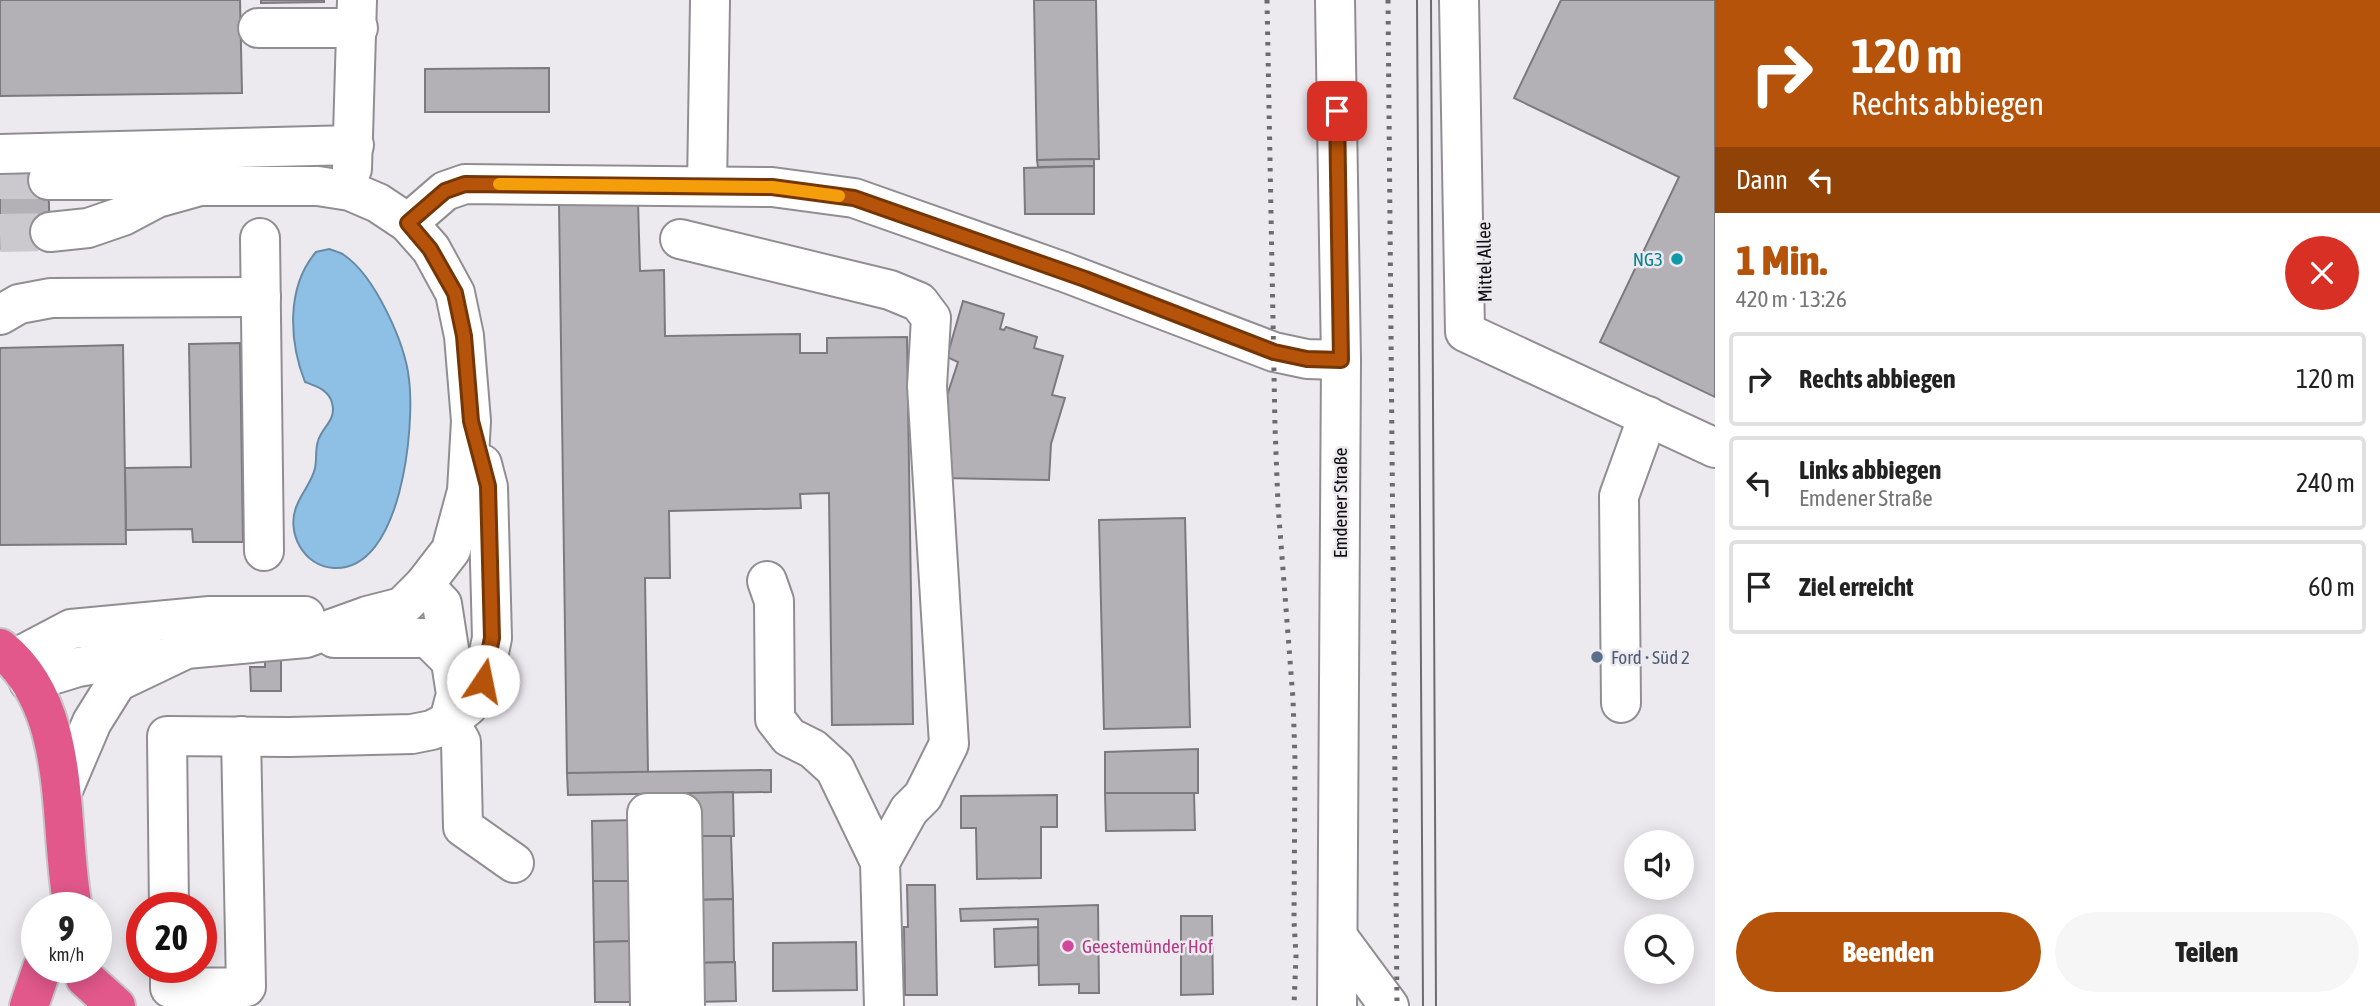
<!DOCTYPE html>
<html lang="de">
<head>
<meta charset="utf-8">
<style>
  :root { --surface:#fff; --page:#f6f6f6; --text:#222; --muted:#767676; --line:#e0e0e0; --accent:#b45309 }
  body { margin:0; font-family:"Asap Condensed",sans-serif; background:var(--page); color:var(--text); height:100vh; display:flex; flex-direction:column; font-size:26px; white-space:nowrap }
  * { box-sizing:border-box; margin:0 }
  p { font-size:23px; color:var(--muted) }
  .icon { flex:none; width:38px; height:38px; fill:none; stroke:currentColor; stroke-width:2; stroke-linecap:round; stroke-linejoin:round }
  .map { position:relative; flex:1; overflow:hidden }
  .side { display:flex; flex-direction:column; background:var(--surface); width:665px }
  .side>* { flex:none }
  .banner { background:#b45309; color:#fff; overflow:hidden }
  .tools { position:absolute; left:1624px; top:830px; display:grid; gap:14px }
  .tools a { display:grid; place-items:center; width:70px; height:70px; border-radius:50%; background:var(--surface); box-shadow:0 4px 18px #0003; font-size:35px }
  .speed { position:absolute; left:21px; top:892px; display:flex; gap:14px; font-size:35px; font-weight:700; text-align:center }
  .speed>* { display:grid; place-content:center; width:91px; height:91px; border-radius:50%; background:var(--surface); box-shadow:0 4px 18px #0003; line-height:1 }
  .speed small { font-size:18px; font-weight:400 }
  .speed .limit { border:10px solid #d22; background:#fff; color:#111 }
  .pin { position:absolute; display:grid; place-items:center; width:60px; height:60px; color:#fff; margin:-30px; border-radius:14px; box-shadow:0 4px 10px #0006 }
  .me { position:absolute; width:77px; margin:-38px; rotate:11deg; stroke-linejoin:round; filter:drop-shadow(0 0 5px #0008) }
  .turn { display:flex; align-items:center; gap:24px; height:147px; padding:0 21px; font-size:32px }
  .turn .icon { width:91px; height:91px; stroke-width:2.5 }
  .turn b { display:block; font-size:49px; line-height:60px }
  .then { display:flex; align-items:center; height:66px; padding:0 21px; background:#0003; gap:14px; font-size:26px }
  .round { display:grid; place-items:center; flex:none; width:74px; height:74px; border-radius:37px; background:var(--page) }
  .overview { display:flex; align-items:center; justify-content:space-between; height:119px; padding:0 21px }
  h1 { font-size:42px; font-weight:800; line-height:52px; color:var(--accent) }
  .action { display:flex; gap:14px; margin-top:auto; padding:14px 21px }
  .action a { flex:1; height:80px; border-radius:42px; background:var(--accent); color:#fff; font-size:28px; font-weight:800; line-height:80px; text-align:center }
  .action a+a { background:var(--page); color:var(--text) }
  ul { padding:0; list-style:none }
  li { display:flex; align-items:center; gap:21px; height:94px; margin:0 14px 10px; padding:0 7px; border:4px solid var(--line); border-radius:7px }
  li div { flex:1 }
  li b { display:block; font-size:26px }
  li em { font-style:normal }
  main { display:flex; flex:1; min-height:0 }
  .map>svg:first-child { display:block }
  .water { fill:#8ec0e5; stroke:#688ba5; stroke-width:2 }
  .building { fill:#b3b1b6; stroke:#7c7a7f; stroke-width:2 }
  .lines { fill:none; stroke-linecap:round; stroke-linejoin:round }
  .minor-tunnel { stroke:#cbc8ce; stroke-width:38; stroke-dasharray:38 19; stroke-linecap:butt }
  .minor-casing { stroke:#918e93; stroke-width:42 }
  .highway-casing { stroke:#c5c5c6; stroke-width:42 }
  .minor { stroke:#fff; stroke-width:38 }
  .highway { stroke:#e2588b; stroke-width:38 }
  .tram { stroke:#6d6b6f; stroke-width:2 }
  .rail { stroke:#6d6b6f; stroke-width:5; stroke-dasharray:3.5 7; stroke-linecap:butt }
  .route-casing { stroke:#753606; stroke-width:18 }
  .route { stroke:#b45309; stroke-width:12 }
  .slow { stroke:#f59e0b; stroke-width:12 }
  .culture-dot { fill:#0f9aa8; stroke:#ece9ef; stroke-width:2.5 }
  .service-dot { fill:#5c6f8a; stroke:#ece9ef; stroke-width:2.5 }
  .hotel-dot { fill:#d1479c; stroke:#ece9ef; stroke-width:2.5 }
  .labels { text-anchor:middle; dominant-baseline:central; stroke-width:5; stroke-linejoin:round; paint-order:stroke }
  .culture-label { font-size:19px; fill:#0d838f; stroke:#ece9ef; text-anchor:end }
  .street-label { font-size:19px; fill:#0f0e10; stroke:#ece9ef }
  .service-label { font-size:19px; fill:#4e5e75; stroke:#ece9ef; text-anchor:start }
  .hotel-label { font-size:19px; fill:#b23c85; stroke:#ece9ef; text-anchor:start }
</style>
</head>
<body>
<main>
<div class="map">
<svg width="1715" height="1006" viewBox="0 0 1715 1006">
  <rect width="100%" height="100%" fill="#ece9ef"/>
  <path class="water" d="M 329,249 C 334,251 340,252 344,255 C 375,276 405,343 409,379 C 415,426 402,571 334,568 C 304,567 285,532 297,505 C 302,492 312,482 315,468 C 317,459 315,450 318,441 C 322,427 337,420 332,403 C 329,390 316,386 305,382 C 289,341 286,287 316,252 Z"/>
  <g class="building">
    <polygon points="0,0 240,0 242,93 0,96"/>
    <polygon points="261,0 324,0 324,2 261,3"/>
    <polygon points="1034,0 1096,0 1099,159 1037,160"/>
    <polygon points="1561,0 1715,0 1715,397 1600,342 1679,177 1514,98"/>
    <polygon points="549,68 549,112 425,112 425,69"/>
    <polygon points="1094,159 1094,166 1038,167 1037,160"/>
    <polygon points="48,164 50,248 0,249 0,165"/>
    <polygon points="1094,166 1094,214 1025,214 1024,168"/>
    <polygon points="638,201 640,271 664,270 665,336 800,334 800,353 827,353 827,338 907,337 913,724 832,725 829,493 800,494 801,508 669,511 670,578 645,578 648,773 567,773 559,202"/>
    <polygon points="963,301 1004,314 1000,329 1004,330 1006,327 1037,337 1034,348 1063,356 1052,395 1065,398 1051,444 1049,480 943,478 943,408 958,362 947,357"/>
    <polygon points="240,343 243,542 193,542 192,529 126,530 125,468 191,467 189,344"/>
    <polygon points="123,345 126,544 0,545 0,348"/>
    <polygon points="1185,518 1190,727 1104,729 1099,520"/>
    <polygon points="265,653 281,654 281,691 251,691 250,667 265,667"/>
    <polygon points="1198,749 1198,793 1105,793 1105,752"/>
    <polygon points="771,770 771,792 568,795 567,773"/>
    <polygon points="733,792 734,836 690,837 690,793"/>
    <polygon points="1105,793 1194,793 1195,830 1106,831"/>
    <polygon points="1057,795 1057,827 1041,827 1041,878 977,879 976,828 961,828 961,796"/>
    <polygon points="635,820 635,881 593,881 592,821"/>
    <polygon points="691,836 731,836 733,899 693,900"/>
    <polygon points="593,881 635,881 636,941 594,942"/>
    <polygon points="907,885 935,885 937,995 905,995 904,927 908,927"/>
    <polygon points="733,899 734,962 695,963 693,900"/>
    <polygon points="1098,905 1099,993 1079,993 1079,984 1039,985 1038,919 961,921 960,909"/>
    <polygon points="1181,916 1212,916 1213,994 1181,995"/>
    <polygon points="1038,927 1038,965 995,967 994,929"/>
    <polygon points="636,941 637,1002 595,1002 594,942"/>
    <polygon points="856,942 857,990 773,991 773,943"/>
    <polygon points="735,962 736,1001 694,1002 693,963"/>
  </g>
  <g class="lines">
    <g class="minor-tunnel">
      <polyline points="0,180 48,180"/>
      <polyline points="0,233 50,232"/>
    </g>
    <defs>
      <g id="minor">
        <polyline points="1335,0 1341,360 1337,1006"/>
        <polyline points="1459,0 1465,332 1715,448"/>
        <polyline points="258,28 358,28"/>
        <polyline points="0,154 354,145"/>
        <polyline points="352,169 357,0"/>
        <polyline points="48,180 131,180 187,185"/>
        <polyline points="707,186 710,1"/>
        <polyline points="408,223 445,191 465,184 772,187 854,198 1064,272 1274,352 1307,359 1341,360"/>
        <polyline points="50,232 88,228 123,216 157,198 200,186 318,186 350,191 378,203 408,223 431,249 455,293 464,336 471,421 467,491 451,550 424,585 402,607 367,616 306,638 186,649 117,682 92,722 63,790"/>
        <polyline points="260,238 264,551"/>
        <polyline points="680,239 890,290 919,302 931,318 927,386 949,744 923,796 909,810 880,862"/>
        <polyline points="0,315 19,304 51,298 261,297"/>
        <polyline points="767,581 774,601 775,719 789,737 813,749 835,769 880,862 884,1006"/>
        <polyline points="424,585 442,604 456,694 449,721 461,742 463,827 514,863"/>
        <polyline points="334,638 428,638 452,662"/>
        <polyline points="14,659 71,629 210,616 305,616"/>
        <polyline points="29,682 78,667 150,655"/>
        <polyline points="1621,703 1619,496 1648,416"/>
        <polyline points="169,908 167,736 289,737 412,734 432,730 449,721 468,706 483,681 492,638 488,487 482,464"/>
        <polyline points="1338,937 1389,1006"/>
        <polyline points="170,968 170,988 246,987 241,736"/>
        <polyline points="650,1006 647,813 682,813 685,1006"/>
      </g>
      <g id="highway">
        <path d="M 0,648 C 75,708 57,825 73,908"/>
        <polyline points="85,978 116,1006"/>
        <polyline points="29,1006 42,968"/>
      </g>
    </defs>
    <use href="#minor" class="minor-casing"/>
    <use href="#highway" class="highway-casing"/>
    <use href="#minor" class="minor"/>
    <use href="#highway" class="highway"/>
    <g class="tram">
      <polyline points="1417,0 1423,1006"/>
      <polyline points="1431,0 1436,1006"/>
    </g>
    <g class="rail">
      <polyline points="1267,0 1275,427 1278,505 1293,699 1295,760 1294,921 1296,956 1294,1006"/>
      <polyline points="1388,0 1397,1006"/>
    </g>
  </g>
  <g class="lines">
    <defs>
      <polyline id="route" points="483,681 492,638 488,486 471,421 464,336 455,293 430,249 408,223 445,191 465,184 772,187 854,198 1085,279 1274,352 1307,359 1341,360 1337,111"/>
    </defs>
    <use href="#route" class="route-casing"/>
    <use href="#route" class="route"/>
    <polyline class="slow" points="499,184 772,187 839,196"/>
  </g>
  <circle class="culture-dot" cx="1677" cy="259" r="7"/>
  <circle class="service-dot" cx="1597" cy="657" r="7"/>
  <circle class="hotel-dot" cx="1068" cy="946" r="7"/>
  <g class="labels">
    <g class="culture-label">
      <text x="1663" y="259">NG3</text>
    </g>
    <g class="street-label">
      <text transform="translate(1484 262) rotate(-91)">Mittel Allee</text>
      <text transform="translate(1340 503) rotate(-90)">Emdener Straße</text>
    </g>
    <g class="service-label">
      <text x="1611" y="657">Ford • Süd 2</text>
    </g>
    <g class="hotel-label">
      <text x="1082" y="946">Geestemünder Hof</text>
    </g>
  </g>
</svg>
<div class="tools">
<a><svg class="icon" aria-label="sound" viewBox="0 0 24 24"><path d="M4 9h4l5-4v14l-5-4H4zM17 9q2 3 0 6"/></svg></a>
<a><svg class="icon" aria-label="search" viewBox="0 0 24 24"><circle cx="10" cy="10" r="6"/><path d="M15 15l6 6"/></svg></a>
</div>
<div class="speed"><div>9<small>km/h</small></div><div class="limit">20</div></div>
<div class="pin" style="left:1337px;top:111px;background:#d93025"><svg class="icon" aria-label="arrive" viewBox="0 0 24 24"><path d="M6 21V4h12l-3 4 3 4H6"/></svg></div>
<svg class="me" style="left:483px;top:681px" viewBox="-20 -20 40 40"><circle r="19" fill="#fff"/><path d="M0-13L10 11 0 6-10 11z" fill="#b45309"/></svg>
</div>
<section class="side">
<div class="banner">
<div class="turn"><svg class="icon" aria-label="right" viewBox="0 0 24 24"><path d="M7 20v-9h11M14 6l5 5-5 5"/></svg><div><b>120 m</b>Rechts abbiegen</div></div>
<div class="then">Dann<svg class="icon" aria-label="left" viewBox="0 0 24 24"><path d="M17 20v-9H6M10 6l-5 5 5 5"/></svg></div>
</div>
<div class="overview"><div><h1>1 Min.</h1><p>420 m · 13:26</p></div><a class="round" style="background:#d93025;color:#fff"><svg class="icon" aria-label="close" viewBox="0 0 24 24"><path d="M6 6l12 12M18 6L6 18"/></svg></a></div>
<ul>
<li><svg class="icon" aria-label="right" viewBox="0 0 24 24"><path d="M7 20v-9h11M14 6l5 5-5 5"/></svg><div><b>Rechts abbiegen</b></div><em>120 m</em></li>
<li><svg class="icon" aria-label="left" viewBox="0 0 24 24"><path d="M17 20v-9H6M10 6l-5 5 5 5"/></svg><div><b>Links abbiegen</b><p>Emdener Straße</p></div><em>240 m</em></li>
<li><svg class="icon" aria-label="arrive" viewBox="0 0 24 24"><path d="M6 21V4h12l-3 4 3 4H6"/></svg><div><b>Ziel erreicht</b></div><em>60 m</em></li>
</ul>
<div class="action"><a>Beenden</a><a>Teilen</a></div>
</section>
</main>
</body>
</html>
